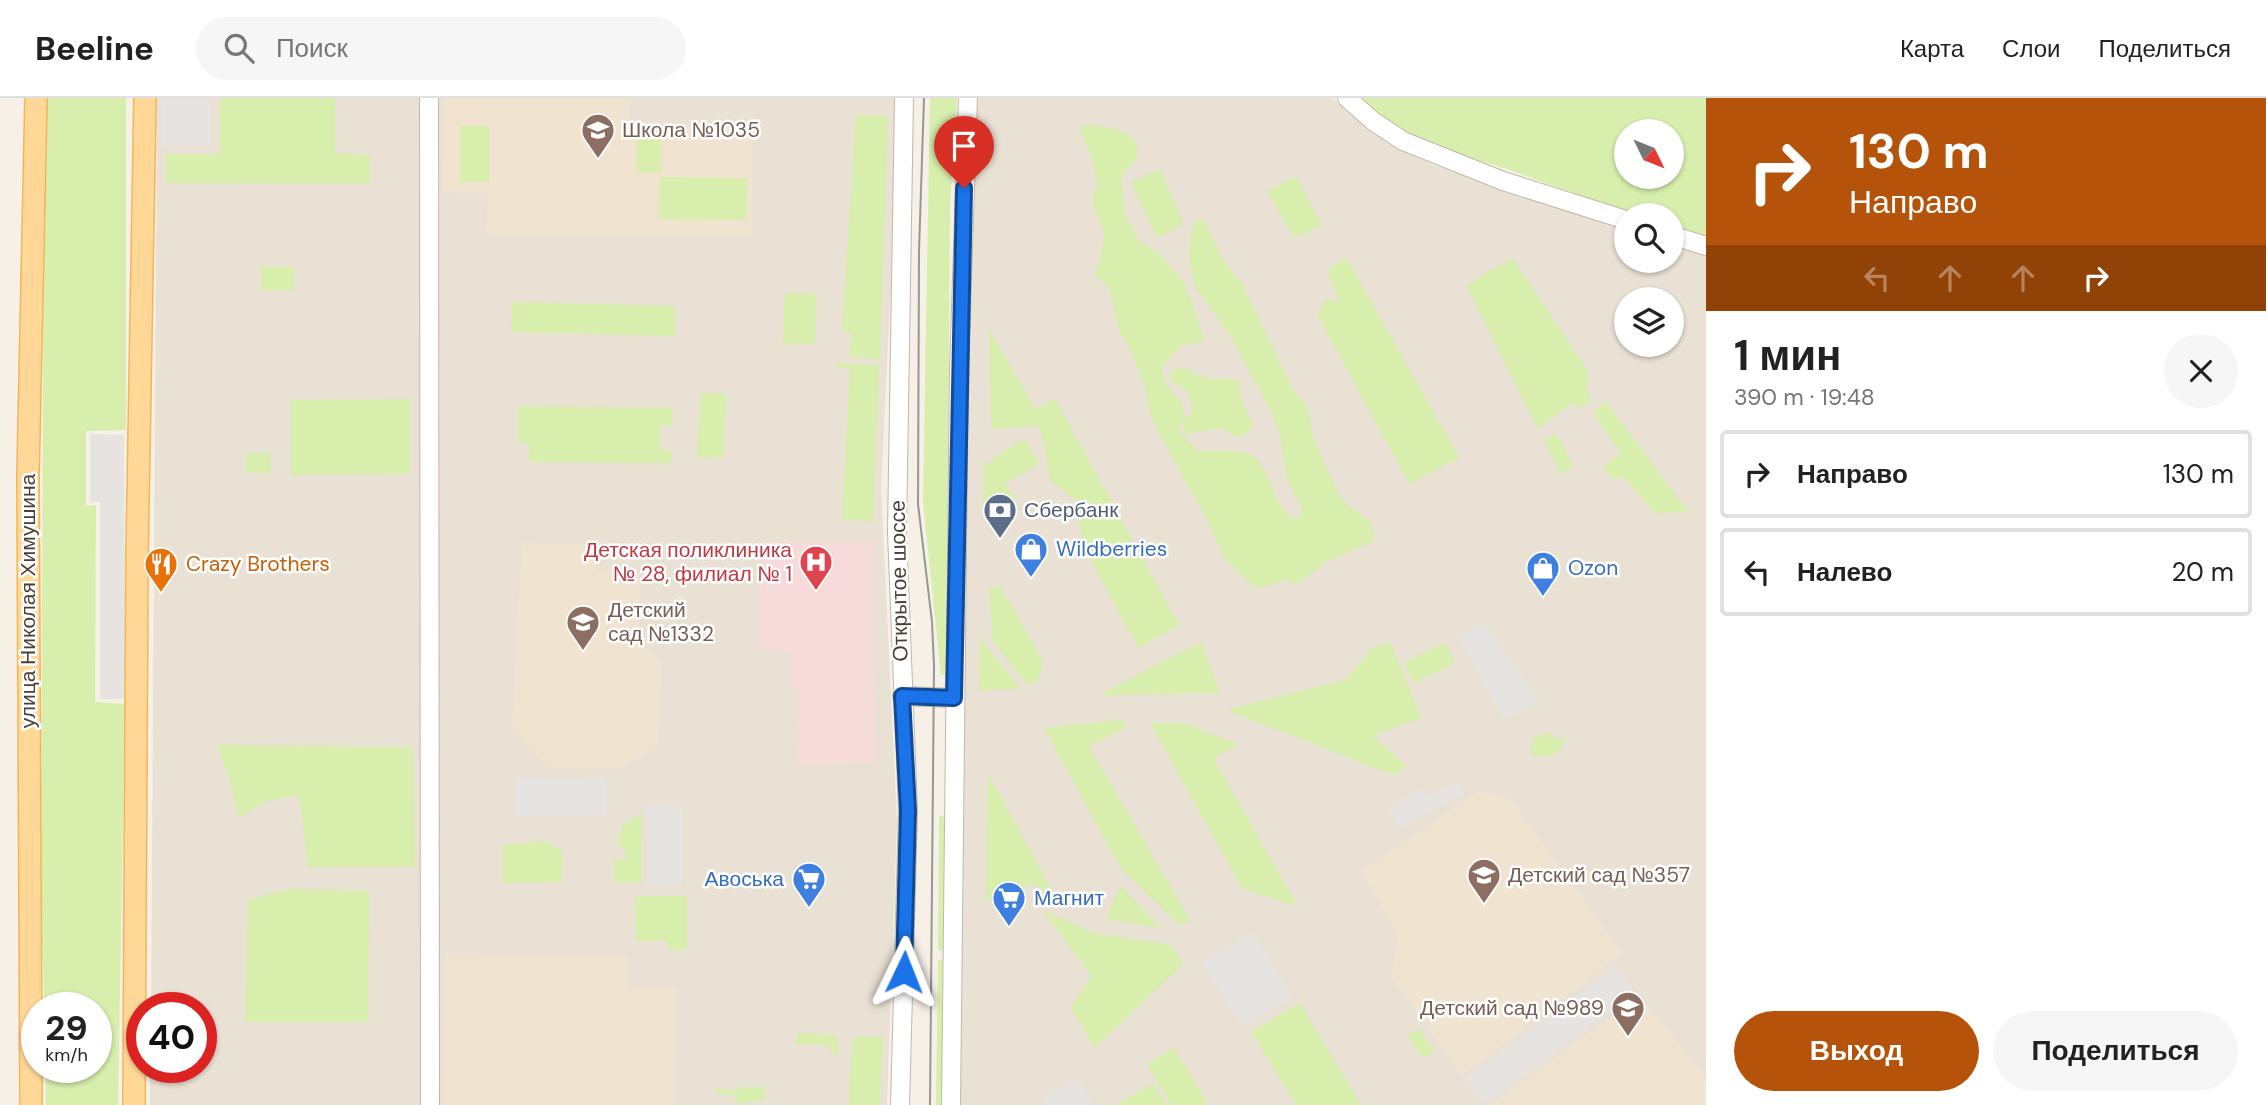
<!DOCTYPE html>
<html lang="ru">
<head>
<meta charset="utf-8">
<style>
  :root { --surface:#fff; --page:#f6f6f6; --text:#222; --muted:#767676; --line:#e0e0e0; --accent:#b45309 }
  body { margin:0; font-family:"DM Sans",sans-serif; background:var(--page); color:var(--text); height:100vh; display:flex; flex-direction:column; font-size:26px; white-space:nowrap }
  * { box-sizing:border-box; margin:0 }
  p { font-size:23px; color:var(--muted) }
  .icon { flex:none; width:38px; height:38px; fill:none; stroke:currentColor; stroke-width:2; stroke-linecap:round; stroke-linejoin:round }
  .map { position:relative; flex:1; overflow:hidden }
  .drawer { display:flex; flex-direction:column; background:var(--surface); width:560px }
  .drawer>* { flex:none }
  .guide { background:#b45309; color:#fff; overflow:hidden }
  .needle { width:46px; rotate:133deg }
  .controls { position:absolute; left:1614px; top:21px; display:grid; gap:14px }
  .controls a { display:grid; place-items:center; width:70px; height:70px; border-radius:50%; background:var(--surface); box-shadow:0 2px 5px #0004; font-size:35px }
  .speed { position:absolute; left:21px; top:894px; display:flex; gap:14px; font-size:35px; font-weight:700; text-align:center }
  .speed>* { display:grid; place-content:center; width:91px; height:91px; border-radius:50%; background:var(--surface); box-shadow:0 2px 5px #0004; line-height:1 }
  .speed small { font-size:18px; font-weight:400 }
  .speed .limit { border:10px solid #d22; background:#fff; color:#111 }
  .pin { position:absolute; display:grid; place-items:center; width:60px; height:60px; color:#fff; margin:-72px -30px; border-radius:50% 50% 50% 0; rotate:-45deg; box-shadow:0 0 7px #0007 }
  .pin .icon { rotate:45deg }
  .me { position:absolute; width:77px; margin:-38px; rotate:2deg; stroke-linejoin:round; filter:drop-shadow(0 0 5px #0008) }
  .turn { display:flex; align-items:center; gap:24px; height:147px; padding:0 28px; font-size:32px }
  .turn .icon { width:91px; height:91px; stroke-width:2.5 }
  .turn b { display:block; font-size:49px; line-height:60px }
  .lanes { display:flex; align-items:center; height:66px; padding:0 28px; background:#0003; justify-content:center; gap:35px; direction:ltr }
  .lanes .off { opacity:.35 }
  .round { display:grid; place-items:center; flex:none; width:74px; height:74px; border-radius:37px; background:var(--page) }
  .head { display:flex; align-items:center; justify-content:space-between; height:119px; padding:0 28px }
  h1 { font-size:42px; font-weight:700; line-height:52px }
  .primary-button { display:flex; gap:14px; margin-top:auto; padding:14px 28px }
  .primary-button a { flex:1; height:80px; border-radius:42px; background:var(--accent); color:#fff; font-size:28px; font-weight:700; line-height:80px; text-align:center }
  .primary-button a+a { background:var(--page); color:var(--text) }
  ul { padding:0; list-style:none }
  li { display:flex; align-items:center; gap:21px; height:88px; margin:0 14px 10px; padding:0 14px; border:4px solid var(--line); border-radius:7px }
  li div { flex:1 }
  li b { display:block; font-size:26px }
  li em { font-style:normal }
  header { display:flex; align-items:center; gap:42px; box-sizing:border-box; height:98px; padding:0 35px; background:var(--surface); border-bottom:2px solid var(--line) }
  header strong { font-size:33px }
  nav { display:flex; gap:38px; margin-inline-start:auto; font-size:24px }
  .search { width:490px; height:63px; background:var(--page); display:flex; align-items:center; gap:18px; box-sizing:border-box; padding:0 24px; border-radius:38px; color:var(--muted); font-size:26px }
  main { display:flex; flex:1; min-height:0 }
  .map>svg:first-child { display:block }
  .residential { fill:#eae1d5; fill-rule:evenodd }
  .education { fill:#f0e4d0 }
  .medical { fill:#f7dbda }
  .green { fill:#d7eeac; fill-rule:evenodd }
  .parking { fill:#e6e3e0 }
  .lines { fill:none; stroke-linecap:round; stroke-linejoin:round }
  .minor-casing { stroke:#c2b7a9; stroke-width:20 }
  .major-casing { stroke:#f2b659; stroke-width:24 }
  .minor { stroke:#fff; stroke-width:18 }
  .major { stroke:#ffd897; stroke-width:21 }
  .tram { stroke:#979797; stroke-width:2 }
  .route-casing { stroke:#114b97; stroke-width:18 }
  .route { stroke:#1a73e8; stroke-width:12 }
  .labels { text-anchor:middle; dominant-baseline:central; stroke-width:5; stroke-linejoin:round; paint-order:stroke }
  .education-label { font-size:21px; fill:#785e54; stroke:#fff; text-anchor:start }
  .service-label { font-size:21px; fill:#4e5e75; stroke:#fff; text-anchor:start }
  .shop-label { font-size:21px; fill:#366cbe; stroke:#fff; text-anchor:start }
  .health-label { font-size:21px; fill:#be3a42; stroke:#fff; text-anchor:end }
  .food-label { font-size:21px; fill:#c56008; stroke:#fff; text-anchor:start }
  .street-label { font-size:21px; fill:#4a4035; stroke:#fff }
</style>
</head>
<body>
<header>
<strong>Beeline</strong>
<div class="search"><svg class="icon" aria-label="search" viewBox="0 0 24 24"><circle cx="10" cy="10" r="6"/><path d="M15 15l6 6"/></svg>Поиск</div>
<nav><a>Карта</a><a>Слои</a><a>Поделиться</a></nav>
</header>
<main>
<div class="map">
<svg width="1706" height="1007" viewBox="0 0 1706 1007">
  <rect width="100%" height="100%" fill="#f6f0e7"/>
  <g class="residential">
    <polygon points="157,0 900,0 881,390 897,723 887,1007 150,1007 150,970 201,970 201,910 151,910"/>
    <path d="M 977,0 L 1332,0 L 1400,51 L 1433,67 L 1626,130 L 1626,163 L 1671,163 L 1671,146 L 1706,157 L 1706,1007 L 954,1007 L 971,47 ZM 1626,201 L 1671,201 L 1671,247 L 1626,247 Z"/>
  </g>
  <g class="education">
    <polygon points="444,0 630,0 630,27 752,30 752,137 486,138 488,96 443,95"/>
    <polygon points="522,445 596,447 596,473 641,474 637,544 662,565 657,648 620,671 548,669 512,630"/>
    <polygon points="1482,692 1510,701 1622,855 1462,977 1391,878 1399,839 1362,774"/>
    <polygon points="446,856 627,859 627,891 676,891 674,1007 444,1007"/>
    <polygon points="1640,898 1706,981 1706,1007 1491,1007"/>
  </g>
  <polygon class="medical" points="761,444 873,444 874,665 798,667 799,590 792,589 791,554 759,548"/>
  <g class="green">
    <polygon points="44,0 126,0 126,332 86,333 86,408 96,407 95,604 125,606 118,1007 46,1007 45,970 96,970 96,910 44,910 41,809"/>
    <polygon points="220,0 335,0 335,55 370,57 370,86 166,85 166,56 220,56"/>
    <polygon points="930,0 957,0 950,109 946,577 941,577 923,404"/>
    <path d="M 1361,0 L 1706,0 L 1706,142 L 1671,130 L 1671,117 L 1635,117 L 1504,70 L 1410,42 ZM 1626,33 L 1671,33 L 1671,79 L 1626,79 Z"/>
    <polygon points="856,17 888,18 880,261 849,259 852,235 842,234"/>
    <path d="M 1084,27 C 1102,28 1148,32 1135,62 C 1132,69 1125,72 1121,79 L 1125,117 L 1139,143 L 1161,157 L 1184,184 L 1205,243 L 1182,247 L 1162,269 C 1161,297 1190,297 1183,321 L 1193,315 L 1188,294 L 1171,283 L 1169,274 L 1184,269 L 1204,280 L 1239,282 L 1241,303 L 1254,327 L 1243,339 L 1233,338 L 1224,330 L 1184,336 L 1183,322 L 1178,332 L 1197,353 C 1211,353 1232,351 1246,355 C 1274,364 1269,415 1300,421 L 1302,410 L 1288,384 L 1280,338 L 1272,315 L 1231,239 L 1195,189 L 1189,159 L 1192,129 L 1196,123 L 1203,121 L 1224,163 L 1242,186 L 1292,290 L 1308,307 L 1312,337 L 1337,394 L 1346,406 L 1371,424 L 1374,438 L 1370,445 L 1327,463 L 1296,487 L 1287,481 L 1260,490 L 1253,487 L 1225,462 L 1206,420 L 1151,321 L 1145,288 L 1131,253 L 1119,233 L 1110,191 L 1093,175 L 1098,170 L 1105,135 L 1093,108 L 1093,92 L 1098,91 L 1092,60 L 1079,31 Z"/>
    <rect x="460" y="28" width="29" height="56"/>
    <rect x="637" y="32" width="24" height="43"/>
    <polygon points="1160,71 1184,126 1157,140 1131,84"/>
    <polygon points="660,79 747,80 746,122 659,121"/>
    <polygon points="1296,79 1322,127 1294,140 1267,93"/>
    <polygon points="1346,159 1459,360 1409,386 1318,218 1326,201 1340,205 1327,172"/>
    <polygon points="1513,161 1588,273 1587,292 1591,303 1581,309 1570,306 1538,331 1467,188 1488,173"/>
    <rect x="261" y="169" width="33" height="23"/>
    <polygon points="785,195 816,196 815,246 783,246"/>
    <polygon points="512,204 676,208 675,238 511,234"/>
    <polygon points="989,231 1036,312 1055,301 1179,527 1138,550 1084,449 1075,402 1051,383 1040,328 991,331"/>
    <polygon points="836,265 879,267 873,423 842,422 850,270 836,269"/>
    <polygon points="701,295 726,296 723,360 697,359"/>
    <polygon points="410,301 410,376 291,377 291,302"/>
    <polygon points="1606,304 1688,414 1655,415 1623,378 1614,382 1603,369 1621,355 1593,315"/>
    <polygon points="518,308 672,310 672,328 660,328 660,352 671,353 671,365 529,364 529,345 518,345"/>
    <polygon points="1556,335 1574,370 1561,376 1544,342"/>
    <polygon points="1025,341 1039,366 1005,386 1016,400 1008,408 983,412 984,363 994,368 991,361"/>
    <polygon points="246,355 270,355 271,375 246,375"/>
    <polygon points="1000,488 1043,564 1039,581 1027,587 993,543 989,491"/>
    <polygon points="980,541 1021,591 979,592"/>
    <polygon points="1201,544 1220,595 1098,597"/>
    <polygon points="1390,544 1421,620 1372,638 1407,668 1394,677 1226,612 1346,582 1371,551"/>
    <polygon points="1445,545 1455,565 1414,585 1404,565"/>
    <polygon points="1122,622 1126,629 1089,649 1190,822 1180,827 1121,771 1044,630"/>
    <polygon points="1150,625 1184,625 1239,647 1213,660 1298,809 1242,790"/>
    <polygon points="1535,635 1539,638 1550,635 1555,641 1565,640 1562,650 1551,658 1534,658 1530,652"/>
    <polygon points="216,647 413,649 415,769 308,769 299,697 267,703 238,720 231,685"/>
    <polygon points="988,675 1055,799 1030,785 1005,805 1004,798 986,802"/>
    <polygon points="642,715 641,784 614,784 614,761 621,763 627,757 618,743 623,727"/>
    <polygon points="939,718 946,718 944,853 938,852"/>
    <polygon points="547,743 562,754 562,784 503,785 503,747"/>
    <polygon points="1120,788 1161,830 1106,821"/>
    <polygon points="288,791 369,793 368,924 245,924 248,802"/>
    <polygon points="635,798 687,798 687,852 669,852 667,842 636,843"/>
    <polygon points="1043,812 1093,835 1171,847 1183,866 1095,950 1071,910 1091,878"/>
    <polygon points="945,861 943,1007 936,1007 938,862"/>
    <polygon points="1300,905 1361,1007 1296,1007 1251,934"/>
    <polygon points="1419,931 1434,953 1422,960 1408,937"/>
    <polygon points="799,935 835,937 838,945 838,959 825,947 795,946"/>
    <polygon points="858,938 883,939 880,1007 849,1007 852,943"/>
    <polygon points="1174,950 1208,1007 1171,1007 1147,966"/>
    <polygon points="1153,986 1166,1007 1116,1007"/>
    <polygon points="739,989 764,989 764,1002 741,1005 735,1002 735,997 714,995 714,991 738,992"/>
  </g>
  <g class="parking">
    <rect x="161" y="0" width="49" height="48"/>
    <polygon points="90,336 124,337 125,601 100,601 100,404 90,404"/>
    <polygon points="1483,523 1539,603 1504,622 1459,539"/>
    <polygon points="516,679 606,680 606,719 515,718"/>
    <polygon points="1458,684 1465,695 1399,730 1387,710 1423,690 1428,699"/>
    <rect x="647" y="708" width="35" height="80"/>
    <polygon points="1253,835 1292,899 1242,928 1202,864"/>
    <polygon points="1615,868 1636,895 1483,1007 1465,981"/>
    <polygon points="1078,980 1093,1007 1045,1007 1041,1001"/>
  </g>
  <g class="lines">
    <defs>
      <g id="minor">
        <polyline points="429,0 430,1007"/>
        <polyline points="1347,0 1373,23 1403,43 1503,83 1626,122"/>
        <polyline points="1671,137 1706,148"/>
        <polyline points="902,598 954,600"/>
        <polyline points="900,1007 908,712 897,434 904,0"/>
        <polyline points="951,1007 959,271 968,0"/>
      </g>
      <g id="major">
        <polyline points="31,1007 28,378 36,0"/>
        <polyline points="134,1007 137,459 145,0"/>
      </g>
    </defs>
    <use href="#minor" class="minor-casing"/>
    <use href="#major" class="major-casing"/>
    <use href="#minor" class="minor"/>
    <use href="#major" class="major"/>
    <polyline class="tram" points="924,0 919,153 918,406 932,524 934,568 930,1007"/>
  </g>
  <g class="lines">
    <defs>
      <polyline id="route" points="904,874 908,712 902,598 954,600 964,90"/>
    </defs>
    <use href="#route" class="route-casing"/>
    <use href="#route" class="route"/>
  </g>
  <defs>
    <symbol id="school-pin" viewBox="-11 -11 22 30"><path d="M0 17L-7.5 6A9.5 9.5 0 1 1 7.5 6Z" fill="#8d6e63" stroke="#fff"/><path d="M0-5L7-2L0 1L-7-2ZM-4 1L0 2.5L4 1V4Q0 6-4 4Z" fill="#fff"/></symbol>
    <symbol id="bank-pin" viewBox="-11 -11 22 30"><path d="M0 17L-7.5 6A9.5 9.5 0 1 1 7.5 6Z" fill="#5c6f8a" stroke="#fff"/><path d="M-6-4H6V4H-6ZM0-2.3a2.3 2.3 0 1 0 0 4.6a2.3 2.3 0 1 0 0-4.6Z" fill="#fff"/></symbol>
    <symbol id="shop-pin" viewBox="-11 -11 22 30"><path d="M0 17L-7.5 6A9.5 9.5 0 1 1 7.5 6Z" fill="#3f7fe0" stroke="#fff"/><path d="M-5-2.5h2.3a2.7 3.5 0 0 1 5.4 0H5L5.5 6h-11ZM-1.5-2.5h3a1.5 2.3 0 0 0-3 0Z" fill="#fff"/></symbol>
    <symbol id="hospital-pin" viewBox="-11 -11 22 30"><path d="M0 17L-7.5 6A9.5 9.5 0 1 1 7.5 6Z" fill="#e0444e" stroke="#fff"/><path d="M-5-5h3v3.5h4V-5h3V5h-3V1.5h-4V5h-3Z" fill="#fff"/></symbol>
    <symbol id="restaurant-pin" viewBox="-11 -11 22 30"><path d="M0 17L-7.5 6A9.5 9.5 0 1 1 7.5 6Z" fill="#e8710a" stroke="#fff"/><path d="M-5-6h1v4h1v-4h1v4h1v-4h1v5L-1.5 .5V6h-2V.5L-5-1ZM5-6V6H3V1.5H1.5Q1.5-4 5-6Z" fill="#fff"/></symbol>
    <symbol id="supermarket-pin" viewBox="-11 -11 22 30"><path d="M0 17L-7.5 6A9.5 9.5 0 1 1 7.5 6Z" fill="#3f7fe0" stroke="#fff"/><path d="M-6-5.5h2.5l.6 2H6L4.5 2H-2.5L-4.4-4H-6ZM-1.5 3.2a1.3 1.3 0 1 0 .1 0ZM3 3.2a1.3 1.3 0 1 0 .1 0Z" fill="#fff"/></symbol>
  </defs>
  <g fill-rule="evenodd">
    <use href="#school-pin" x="579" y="13" width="38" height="52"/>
    <use href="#bank-pin" x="981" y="393" width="38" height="52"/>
    <use href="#shop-pin" x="1012" y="432" width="38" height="52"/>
    <use href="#hospital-pin" x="797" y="445" width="38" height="52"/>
    <use href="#restaurant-pin" x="142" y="447" width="38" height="52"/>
    <use href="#shop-pin" x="1524" y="451" width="38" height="52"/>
    <use href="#school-pin" x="564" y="505" width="38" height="52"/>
    <use href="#school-pin" x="1465" y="758" width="38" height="52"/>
    <use href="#supermarket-pin" x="790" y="762" width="38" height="52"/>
    <use href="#supermarket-pin" x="990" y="781" width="38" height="52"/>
    <use href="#school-pin" x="1609" y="891" width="38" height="52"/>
  </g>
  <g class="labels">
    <g class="education-label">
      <text x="622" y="32">Школа №1035</text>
      <text x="608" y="512">Детский<tspan x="608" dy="24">сад №1332</tspan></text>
      <text x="1508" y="777">Детский сад №357</text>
      <text x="1604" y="910" text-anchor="end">Детский сад №989</text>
    </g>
    <g class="service-label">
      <text x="1024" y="412">Сбербанк</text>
    </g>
    <g class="shop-label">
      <text x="1056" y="451">Wildberries</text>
      <text x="1568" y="470">Ozon</text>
      <text x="784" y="781" text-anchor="end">Авоська</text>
      <text x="1034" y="800">Магнит</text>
    </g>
    <g class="health-label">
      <text x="792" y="452">Детская поликлиника<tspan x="792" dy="24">№ 28, филиал № 1</tspan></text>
    </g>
    <g class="food-label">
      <text x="186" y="466">Crazy Brothers</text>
    </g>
    <g class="street-label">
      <text transform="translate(899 483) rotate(-91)">Открытое шоссе</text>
      <text transform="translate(28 503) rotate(-90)">улица Николая Химушина</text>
    </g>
  </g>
</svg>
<div class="controls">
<a><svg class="needle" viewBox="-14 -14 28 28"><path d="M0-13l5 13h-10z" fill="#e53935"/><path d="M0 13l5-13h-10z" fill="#767676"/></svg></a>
<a><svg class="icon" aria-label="search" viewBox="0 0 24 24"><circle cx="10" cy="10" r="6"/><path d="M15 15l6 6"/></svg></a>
<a><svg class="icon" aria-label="layers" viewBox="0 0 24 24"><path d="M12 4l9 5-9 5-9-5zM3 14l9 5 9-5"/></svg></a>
</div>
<div class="speed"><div>29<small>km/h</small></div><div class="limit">40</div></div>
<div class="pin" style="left:964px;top:90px;background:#d93025"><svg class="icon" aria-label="arrive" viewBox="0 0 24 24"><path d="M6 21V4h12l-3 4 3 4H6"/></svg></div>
<svg class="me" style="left:904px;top:874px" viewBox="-20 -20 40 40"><path d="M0-17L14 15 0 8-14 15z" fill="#1a73e8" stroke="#fff" stroke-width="4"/></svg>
</div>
<section class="drawer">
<div class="guide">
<div class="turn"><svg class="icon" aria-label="right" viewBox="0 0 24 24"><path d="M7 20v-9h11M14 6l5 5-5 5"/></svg><div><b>130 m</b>Направо</div></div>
<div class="lanes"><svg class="icon off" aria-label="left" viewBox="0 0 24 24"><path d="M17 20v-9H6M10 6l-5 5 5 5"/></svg><svg class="icon off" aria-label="ahead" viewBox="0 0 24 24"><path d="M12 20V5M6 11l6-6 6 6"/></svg><svg class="icon off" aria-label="ahead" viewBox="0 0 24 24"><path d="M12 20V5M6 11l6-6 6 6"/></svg><svg class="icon" aria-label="right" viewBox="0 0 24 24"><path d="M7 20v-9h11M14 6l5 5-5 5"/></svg></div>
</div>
<div class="head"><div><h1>1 мин</h1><p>390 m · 19:48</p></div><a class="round"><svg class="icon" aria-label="close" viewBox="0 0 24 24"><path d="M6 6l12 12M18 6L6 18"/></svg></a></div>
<ul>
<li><svg class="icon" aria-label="right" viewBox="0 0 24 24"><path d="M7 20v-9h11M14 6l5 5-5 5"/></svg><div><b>Направо</b></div><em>130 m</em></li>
<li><svg class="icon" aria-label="left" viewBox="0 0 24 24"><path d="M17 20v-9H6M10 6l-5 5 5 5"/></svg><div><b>Налево</b></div><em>20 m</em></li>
</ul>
<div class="primary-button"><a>Выход</a><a>Поделиться</a></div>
</section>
</main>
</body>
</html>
